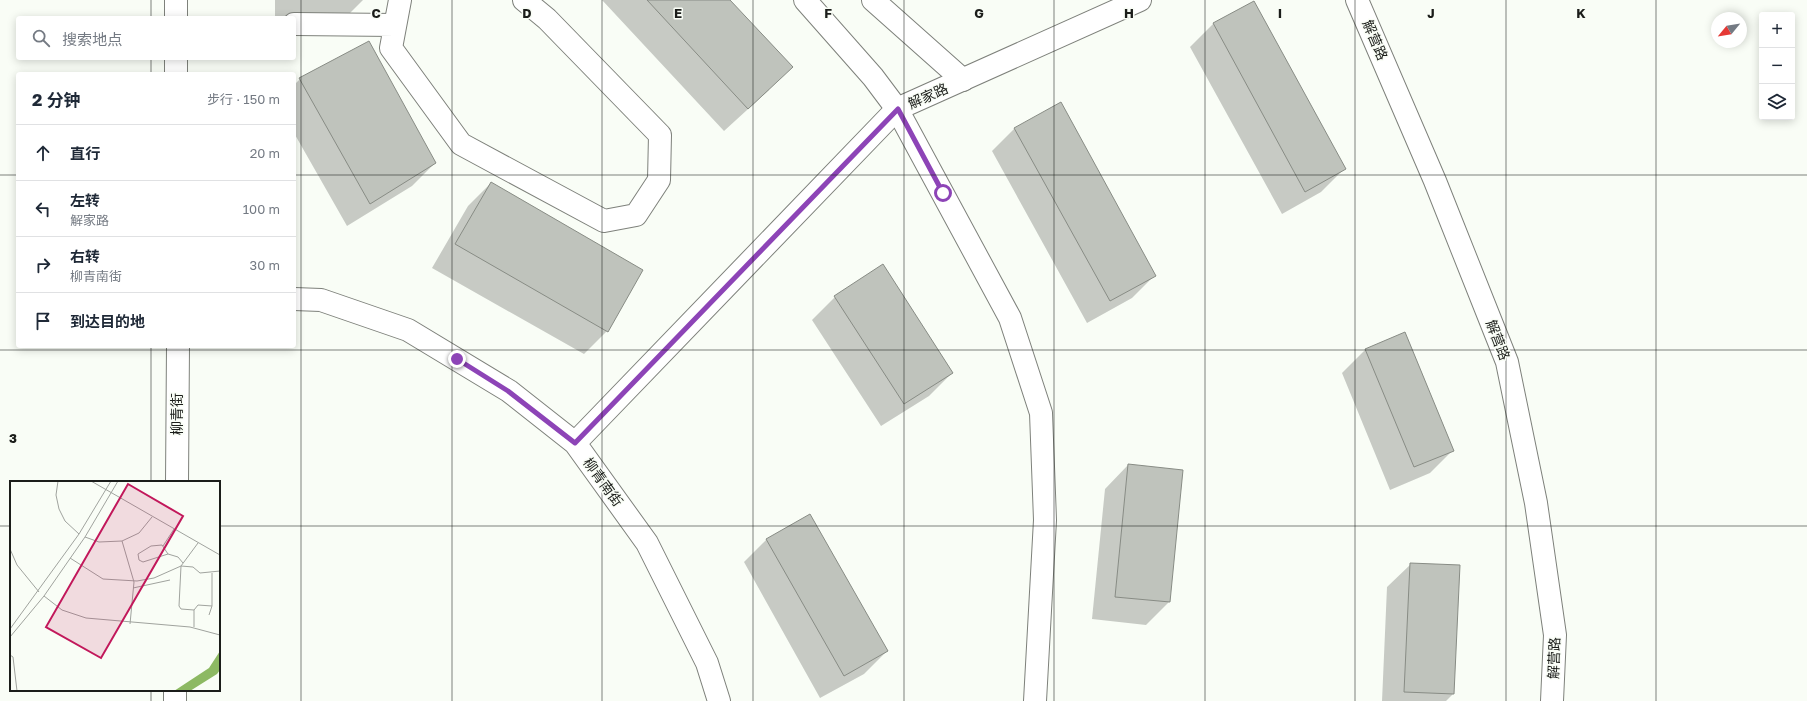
<!DOCTYPE html>
<html lang="zh">
<head>
<meta charset="utf-8">
<style>
  body { margin:0; font-family:"Golos Text","Noto Sans SC",sans-serif; background:#f6f6f7; color:#1f2937 }
  .controls { position:absolute; right:12px; top:12px; display:grid; overflow:hidden; border-radius:4px; box-shadow:0 2px 10px #0003 }
  .controls button { width:36px; height:36px; display:grid; place-items:center; padding:0; border:0; border-bottom:1px solid #e0e1e3; background:#fff; color:#1f2937; font:20px sans-serif }
  .compass { position:absolute; left:1711px; top:12px; width:36px; height:36px; border-radius:50%; background:#fff; box-shadow:0 2px 10px #0003; rotate:240deg }
  .stop { position:absolute; width:12px; height:12px; margin:-9px; border:3px solid #8d44b7; border-radius:50%; background:#fff }
  .stop.end { background:#8d44b7; border-color:#fff; box-shadow:0 1px 4px #0008 }
  .list { margin:0; padding:0; list-style:none }
  h2 { display:flex; justify-content:space-between; align-items:center; height:52px; margin:0; padding:0 16px; font-size:17px }
  h2 small { font-size:13px; font-weight:400; color:#747a83 }
  .list li { display:grid; grid-template-columns:26px 1fr auto; gap:12px; align-items:center; box-sizing:border-box; height:56px; padding:0 16px; border-top:1px solid #e0e1e3 }
  .list b { display:block; font-size:15px; white-space:nowrap }
  .list p { margin:0; font-size:13px; white-space:nowrap; color:#747a83 }
  .list em { font-size:13px; font-style:normal; color:#747a83 }
  .icon { flex:none; width:22px; height:22px; fill:none; stroke:currentColor; stroke-width:2; stroke-linecap:round; stroke-linejoin:round }
  .map { position:relative; flex:none; width:1807px; height:701px; overflow:hidden }
  .search { position:absolute; background:#fff; box-shadow:0 2px 10px #0003; left:16px; top:16px; width:280px; height:44px; display:flex; align-items:center; gap:10px; box-sizing:border-box; padding:0 14px; border-radius:4px; color:#747a83; font-size:15px }
  .panel { position:absolute; background:#fff; box-shadow:0 2px 10px #0003; left:16px; top:72px; width:280px; height:276px; border-radius:4px }
  .map>svg:first-child { display:block }
  .shadow { fill:#0003 }
  .building { fill:#bfc3bc; stroke:#888c85 }
  .lines { fill:none; stroke-linecap:round; stroke-linejoin:round }
  .street-casing { stroke:#7e817b; stroke-width:24 }
  .secondary-casing { stroke:#7e817b; stroke-width:24 }
  .street { stroke:#fff; stroke-width:22 }
  .secondary { stroke:#fff; stroke-width:22 }
  .route { stroke:#8d44b7; stroke-width:5 }
  .grid { fill:none; stroke:#1b1d1a; stroke-width:1; stroke-opacity:0.55 }
  .labels { text-anchor:middle; stroke-width:3; stroke-linejoin:round; paint-order:stroke }
  .street-label { font-size:14px; fill:#1b1d1a; stroke:#f9fdf6 }
  .inset-road { fill:none; stroke:#a0a39e; stroke-width:1 }
  .view { fill:#c2185b; fill-opacity:0.15; stroke:#c2185b; stroke-width:2 }
  .inset-edge { fill:none; stroke:#1b1d1a; stroke-width:2 }
  .grid-label { font-size:13px; text-anchor:middle; font-weight:bold; fill:#1b1d1a; stroke:#f9fdf6; stroke-width:3; stroke-linejoin:round; paint-order:stroke }
</style>
</head>
<body>
<div class="map">
<svg width="1807" height="701" viewBox="0 0 1807 701">
  <rect width="100%" height="100%" fill="#f9fdf6"/>
  <!-- shadow -->
  <path class="shadow" d="M275,0H363L344,19L275,18Z
    M602,0H729L769,90L724,131Z
    M1253,2L1344,169L1321,192L1282,214L1190,47L1213,24Z
    M300,79L435,163L412,186L347,226L294,133V85Z
    M1015,128L1155,275L1132,298L1087,323L992,151Z
    M491,183L607,331L584,354L432,268L468,206Z
    M835,297L952,373L929,396L881,426L812,320Z
    M1405,333L1453,450L1430,473L1390,490L1342,373L1365,350Z
    M1128,465L1169,602L1146,625L1092,619L1105,489Z
    M767,539L887,651L864,674L820,698L744,562Z
    M1411,564L1453,694L1446,701H1382L1387,587Z"/>
  <!-- building -->
  <path class="building" d="M647,0H730L793,67L748,109Z
    M1254,1L1346,169L1305,192L1213,23Z
    M369,41L436,163L370,204L299,78Z
    M1061,102L1156,276L1110,301L1014,128Z
    M491,182L643,270L608,332L455,244Z
    M883,264L953,373L904,404L834,296Z
    M1405,332L1454,451L1414,467L1365,349Z
    M1128,464L1183,470L1170,602L1115,597Z
    M810,514L888,651L844,676L766,539Z
    M1410,563L1460,565L1454,694L1404,692Z"/>
  <g class="lines">
    <defs>
      <path id="street" d="M400,0L391,48L461,144L604,221L636,215L659,180L660,135L547,19L524,0
        M805,0L873,77L897,109L1010,318L1041,413L1045,520L1035,701
        M873,0L963,80
        M294,24L395,25"/>
      <path id="secondary" d="M176,0V18
        M1357,0L1435,181L1507,362L1536,503L1555,635L1552,701
        M176,58V74
        M294,299L321,300L408,330L509,391L575,443L647,543L707,663L719,701
        M575,443L897,109L1140,0
        M177,482L178,346
        M175,701V690"/>
    </defs>
    <!-- street casing -->
    <use href="#street" class="street-casing"/>
    <!-- secondary casing -->
    <use href="#secondary" class="secondary-casing"/>
    <!-- street -->
    <use href="#street" class="street"/>
    <!-- secondary -->
    <use href="#secondary" class="secondary"/>
  </g>
  <g class="lines">
    <!-- route -->
    <path class="route" d="M457,359L508,391L575,443L898,109L943,193"/>
  </g>
  <!-- grid -->
  <path class="grid" d="M151,0V18M301,0V701M452,0V701M602,0V701M753,0V701M904,0V701M1054,0V701M1205,0V701M1355,0V701M1506,0V701M1656,0V701M151,58V74M0,175H18M294,175H1807M151,346V482M0,350H1807M0,526H11M219,526H1807M151,690V701"/>
  <g class="labels">
    <!-- street labels -->
    <g class="street-label">
      <text transform="translate(1375 40) rotate(67)" y="5">解营路</text>
      <text transform="translate(928 96) rotate(-24)" y="5">解家路</text>
      <text transform="translate(1498 340) rotate(69)" y="5">解营路</text>
      <text transform="translate(177 414) rotate(-90)" y="5">柳青街</text>
      <text transform="translate(603 482) rotate(54)" y="5">柳青南街</text>
      <text transform="translate(1554 658) rotate(-88)" y="5">解营路</text>
    </g>
  </g>
  <!-- overview -->
  <g transform="translate(10 481)">
    <rect width="210" height="210" fill="#f9fdf6"/>
    <path d="M210,170V189L207,193L180,210H164L199,187Z" fill="#8db963"/>
    <path class="inset-road" d="M48,0L46,14L49,28L55,40L69,53M81,0L210,74M75,56L89,61L112,60L129,52L142,36M112,60L124,101L120,143M152,64L158,73L133,81L129,79L128,73L141,65ZM153,65L164,48M0,68L7,84L29,111M158,73L168,76L173,82M60,77L93,98L127,100L144,97L171,85L188,62M123,107L160,99M34,115L52,129L76,137L180,146L210,154M202,125L188,124L184,129L171,128L169,125L171,85L183,86L190,92L210,90M199,134L202,125V92M184,146V129M0,148L69,53L101,0M0,156L34,115L75,56L108,0M0,174L3,176L7,210"/>
    <path class="view" d="M118,3L173,35L91,177L36,146Z"/>
    <rect width="210" height="210" class="inset-edge"/>
  </g>
  <g class="grid-label">
    <text x="376" y="18">C</text>
    <text x="527" y="18">D</text>
    <text x="678" y="18">E</text>
    <text x="828" y="18">F</text>
    <text x="979" y="18">G</text>
    <text x="1129" y="18">H</text>
    <text x="1280" y="18">I</text>
    <text x="1431" y="18">J</text>
    <text x="1581" y="18">K</text>
    <text x="13" y="443">3</text>
  </g>
</svg>
<div class="controls">
<button>+</button>
<button>−</button>
<button><svg class="icon" aria-label="layers" viewBox="0 0 24 24"><path d="M12 4l9 5-9 5-9-5zM3 14l9 5 9-5"/></svg></button>
</div>
<svg class="compass" viewBox="-18 -18 36 36"><path d="M0-13l5 13h-10z" fill="#e53935"/><path d="M0 13l5-13h-10z" fill="#747a83"/></svg>
<div class="stop" style="left:943px;top:193px"></div>
<div class="stop end" style="left:457px;top:359px"></div>
<div class="search"><svg class="icon" aria-label="search" viewBox="0 0 24 24"><circle cx="10" cy="10" r="6"/><path d="M15 15l6 6"/></svg>搜索地点</div>
<section class="panel">
<h2>2 分钟<small>步行 · 150 m</small></h2>
<ul class="list">
<li><svg class="icon" aria-label="ahead" viewBox="0 0 24 24"><path d="M12 20V5M6 11l6-6 6 6"/></svg><div><b>直行</b></div><em>20 m</em></li>
<li><svg class="icon" aria-label="left" viewBox="0 0 24 24"><path d="M17 20v-9H6M10 6l-5 5 5 5"/></svg><div><b>左转</b><p>解家路</p></div><em>100 m</em></li>
<li><svg class="icon" aria-label="right" viewBox="0 0 24 24"><path d="M7 20v-9h11M14 6l5 5-5 5"/></svg><div><b>右转</b><p>柳青南街</p></div><em>30 m</em></li>
<li><svg class="icon" aria-label="arrive" viewBox="0 0 24 24"><path d="M6 21V4h12l-3 4 3 4H6"/></svg><div><b>到达目的地</b></div></li>
</ul>
</section>
</div>
</body>
</html>
